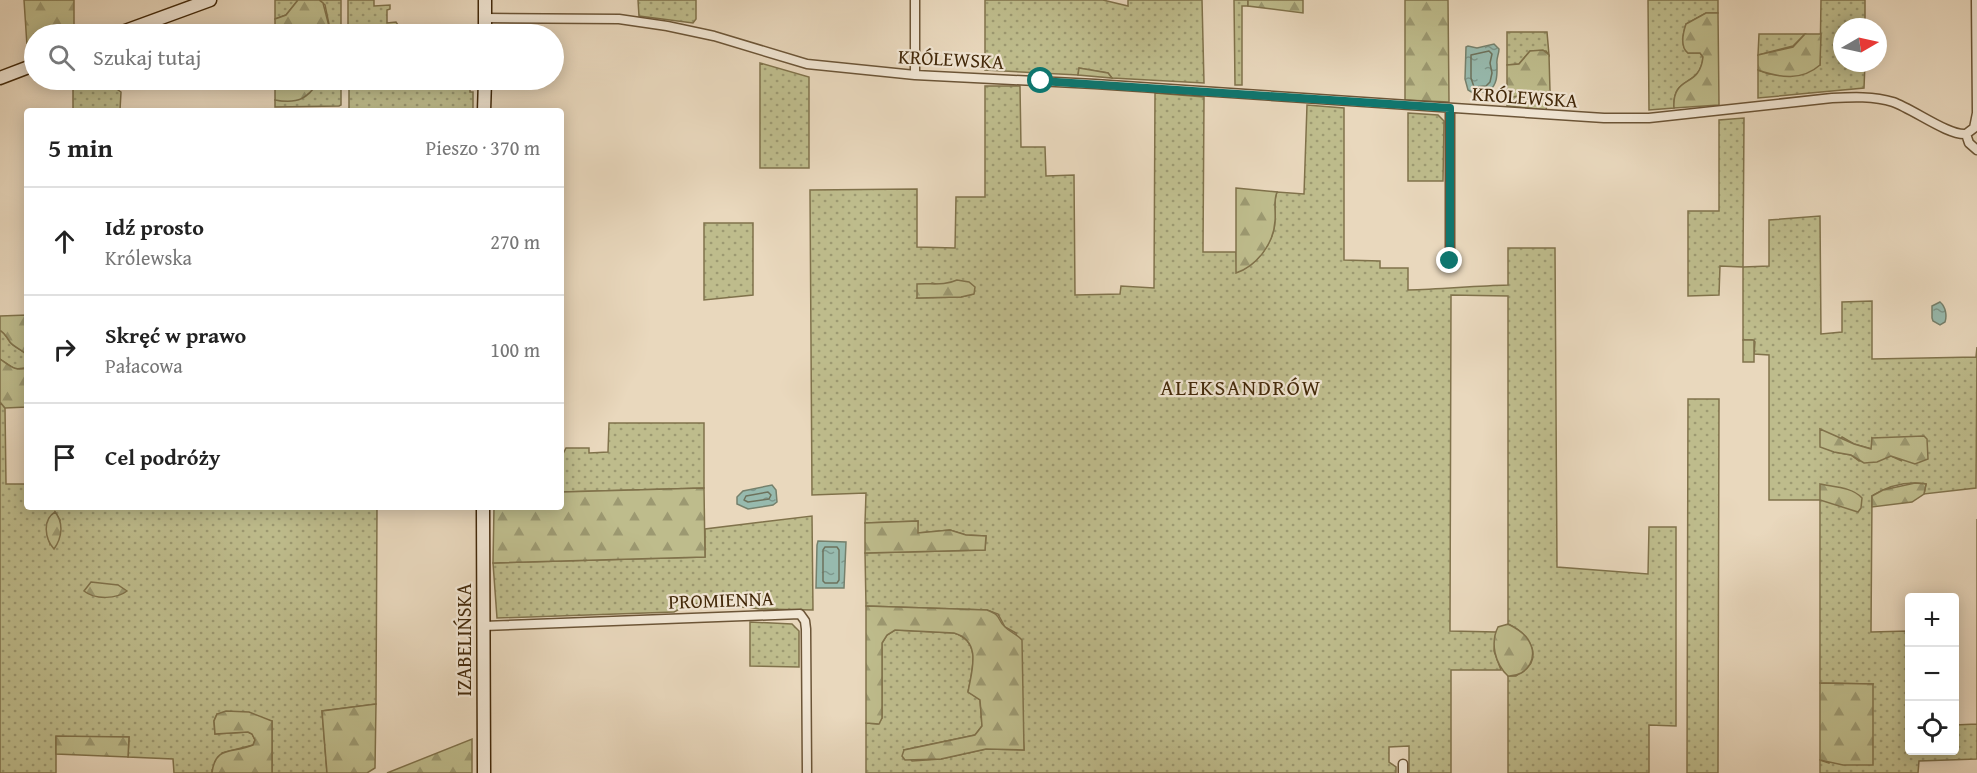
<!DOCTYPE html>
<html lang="pl">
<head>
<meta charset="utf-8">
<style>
  body { margin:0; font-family:"Gentium Book Plus",serif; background:#f6f6f6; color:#222 }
  .controls { position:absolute; right:18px; bottom:18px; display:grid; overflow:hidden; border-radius:6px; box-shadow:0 3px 15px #0003 }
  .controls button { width:54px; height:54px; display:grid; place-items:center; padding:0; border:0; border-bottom:2px solid #e0e0e0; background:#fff; color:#222; font:30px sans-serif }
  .compass { position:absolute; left:1833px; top:18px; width:54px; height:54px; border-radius:50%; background:#fff; box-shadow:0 3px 15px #0003; rotate:81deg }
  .stop { position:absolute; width:18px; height:18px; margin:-14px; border:4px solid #0f766e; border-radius:50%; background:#fff }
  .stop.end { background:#0f766e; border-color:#fff; box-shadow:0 2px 6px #0008 }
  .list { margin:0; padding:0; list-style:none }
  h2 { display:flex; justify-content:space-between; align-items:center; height:78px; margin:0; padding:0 24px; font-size:26px }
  h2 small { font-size:20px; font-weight:400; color:#767676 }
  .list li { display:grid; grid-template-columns:39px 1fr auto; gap:18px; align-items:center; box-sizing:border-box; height:108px; padding:0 24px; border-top:2px solid #e0e0e0 }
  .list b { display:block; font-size:22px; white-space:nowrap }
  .list p { margin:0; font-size:20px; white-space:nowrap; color:#767676 }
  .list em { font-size:20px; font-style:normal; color:#767676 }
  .icon { flex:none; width:33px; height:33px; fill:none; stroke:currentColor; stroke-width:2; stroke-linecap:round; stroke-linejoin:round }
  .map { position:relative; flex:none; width:1977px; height:773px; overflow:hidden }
  .search { position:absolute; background:#fff; box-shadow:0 3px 15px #0003; left:24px; top:24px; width:540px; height:66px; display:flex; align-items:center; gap:15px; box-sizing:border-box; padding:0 21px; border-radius:33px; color:#767676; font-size:22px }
  .panel { position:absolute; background:#fff; box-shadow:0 3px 15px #0003; left:24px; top:108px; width:540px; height:402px; border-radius:6px }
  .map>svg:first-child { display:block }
  .grass { fill:url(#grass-dots); stroke:#80724b; stroke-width:1.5; fill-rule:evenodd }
  .forest { fill:url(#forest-firs); stroke:#80724b; stroke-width:1.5 }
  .water { fill:url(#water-ripples); stroke:#75806c; stroke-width:1.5 }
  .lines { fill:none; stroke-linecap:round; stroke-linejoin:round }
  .shore { stroke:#6d725c; stroke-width:1.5 }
  .street-casing { stroke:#6c5537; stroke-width:11 }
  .secondary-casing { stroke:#43290a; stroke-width:15 }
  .street { stroke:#f1e6d4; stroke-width:8 }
  .secondary { stroke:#f1e6d4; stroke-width:12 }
  .route { stroke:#0f766e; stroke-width:8 }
  .labels { text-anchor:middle; stroke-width:4.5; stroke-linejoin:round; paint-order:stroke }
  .street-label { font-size:20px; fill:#43290a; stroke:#f1e6d4 }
  .quarter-label { font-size:22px; letter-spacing:1.5px; fill:#43290a; stroke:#f1e6d4 }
</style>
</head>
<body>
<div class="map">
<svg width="1977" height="773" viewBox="0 0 1977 773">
  <defs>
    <pattern id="grass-dots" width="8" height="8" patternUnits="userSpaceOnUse" patternTransform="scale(1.5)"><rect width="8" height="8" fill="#bebc8c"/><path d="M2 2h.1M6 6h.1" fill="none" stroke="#9c9971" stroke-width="1.8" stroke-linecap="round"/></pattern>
    <pattern id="forest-firs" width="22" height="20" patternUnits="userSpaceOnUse" patternTransform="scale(1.5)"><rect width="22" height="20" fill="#bebc8c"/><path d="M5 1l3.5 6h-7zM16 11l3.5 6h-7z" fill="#9c9971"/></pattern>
    <pattern id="water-ripples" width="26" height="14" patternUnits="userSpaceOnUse" patternTransform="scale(1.5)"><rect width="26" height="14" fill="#97baae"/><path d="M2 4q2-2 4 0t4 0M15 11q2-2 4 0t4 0" fill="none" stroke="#7d978c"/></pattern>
  </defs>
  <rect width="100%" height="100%" fill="#e9d8bd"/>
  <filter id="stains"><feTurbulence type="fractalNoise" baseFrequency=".00333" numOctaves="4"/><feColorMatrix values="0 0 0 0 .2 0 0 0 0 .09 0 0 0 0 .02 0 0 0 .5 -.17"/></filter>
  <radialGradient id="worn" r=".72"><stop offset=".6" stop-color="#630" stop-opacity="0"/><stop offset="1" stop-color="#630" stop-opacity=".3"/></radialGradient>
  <!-- grass -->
  <path class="grass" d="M275,0H298L286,15L275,19Z
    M319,0H341V34H331L325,5Z
    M348,0H374V6L390,5V9L387,10V23L396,22L400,28V34H348Z
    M638,0H696V19L693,23L639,16Z
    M985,0H1103L1128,6V0H1202L1204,83L1112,78L1108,73L1079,68L1078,75L985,70Z
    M1234,0H1248V6H1242V85H1235Z
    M1648,0H1718V13H1706L1686,24C1683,33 1680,46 1688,53H1700L1703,57C1700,89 1672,74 1674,108L1649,110Z
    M1821,0H1865V27H1842V63H1865L1864,88L1758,98V70L1769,74L1820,65Z
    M1507,32H1547L1549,55L1546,51H1530L1519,64L1507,65Z
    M1759,34H1805L1793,46L1758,55Z
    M760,63L809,77V168H760Z
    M73,80H114V87L121,92L120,110L73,111Z
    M320,80H341V105L339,106L275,107V100C294,103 309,95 320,80Z
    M349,80H470V92H473V111H349Z
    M985,86H1020L1021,147H1045L1046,176L1074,175L1075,295L1120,294L1121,286L1154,288L1155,93L1204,97L1203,252H1236L1237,272C1257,265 1274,243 1275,220C1276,210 1273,202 1277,192L1304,194L1307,105L1344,108V260L1380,261V268H1408V290C1442,289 1474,286 1508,285V248H1555L1557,567L1648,574L1649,527H1676V726L1649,725V773H1508V676H1516C1521,672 1528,668 1531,663C1539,646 1521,630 1508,624V296L1451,295L1450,631L1496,632L1494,651L1501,670H1451V773H1409V746L1389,747V762L1396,767V773H866V723L878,724L882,718V643L887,635L895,630L954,633C982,641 972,670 968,692L980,700L982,726L975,735L904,750L912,761L941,759L986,749L1024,750L1016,633L1005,627L998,614L987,610L866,606L865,553L985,550L986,536L966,535L950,530L917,533L918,521L865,523L866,493L812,495L810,190L917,189V247L955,248L956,197H985ZM932,283L974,294L961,297L917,298Z
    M1550,91L1546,110L1507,106V98L1529,94L1539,95Z
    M1408,113L1438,115L1444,121L1443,181H1408Z
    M1744,118L1743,267L1769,266V220L1820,216L1821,334L1842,332V302L1872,301V359L1976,357L1977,347L1976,488L1924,494L1926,484C1907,481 1888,486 1872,496L1871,632L1909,631L1910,750H1954L1955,725L1977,724V519V759L1919,761L1918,773H1820V760L1829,763L1873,684L1820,683V500H1769V355L1754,354L1755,342L1752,340H1743V267L1720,266L1719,295L1688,296V211H1719V120ZM1842,437L1854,444L1872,449V438L1902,461L1891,456L1859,461L1851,455L1834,452Z
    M704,223H753V295L704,300Z
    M0,330C6,334 6,337 10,342C14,347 22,350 27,355L26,368L15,369L0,359Z
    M1688,399H1719L1718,773H1687Z
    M0,402L5,408L6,484H27V507H377L376,704L322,711L327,773H272V721L217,714L214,721L215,734L248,732L252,734L255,740L253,745L222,753L212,770V773H174L173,759L128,757L129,737H56V773H0ZM55,512L60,520L50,544L47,534Z
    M609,423H704V488L561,492V458L566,448H589V453L608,452Z
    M812,516L813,610L759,609L748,607L722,608L707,602L687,605L674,612L497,618L493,563L705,557V529Z
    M750,622L792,624L799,631V667L750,666Z"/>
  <!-- forest -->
  <path class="forest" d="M24,0H74V34H34V58L28,61Z
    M298,0H319L323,3L331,34H275V19L286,15Z
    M1248,0H1303V13L1248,6Z
    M1405,0H1448L1449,102L1405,100Z
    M1706,13H1718L1719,105L1674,108C1672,74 1700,89 1703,57L1700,53H1688C1680,47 1683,33 1686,24Z
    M1805,34H1821L1820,65C1802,81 1780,78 1758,70V55L1793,47Z
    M1543,50L1549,55L1550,91L1539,95L1529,94L1507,98V65L1519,64L1530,51Z
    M1079,68L1108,73L1112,78L1078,75Z
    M275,80H320C307,99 299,104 275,100Z
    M1236,188L1277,192C1273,202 1276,210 1275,221C1274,243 1257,266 1236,273Z
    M957,280L969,282L975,287L974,294L961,297L917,298V284C932,283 944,286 957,280Z
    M27,315V355C22,350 14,347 10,342C6,337 6,334 0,330V316Z
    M1743,340H1754V362H1743Z
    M0,359C9,365 17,373 27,367V407L5,408L0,402Z
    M1820,429L1854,444L1871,449L1872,438L1924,436L1927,439L1928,459L1915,464L1891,456L1877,462L1864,463L1851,455L1834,452L1820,447Z
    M1915,483L1926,484L1924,494L1912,502L1872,507V496L1883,490Z
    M1820,484C1834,487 1852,487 1862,498L1861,508L1858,512L1820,500Z
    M704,488L705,557L493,563L494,507H561V492Z
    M55,512C64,523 62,538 54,549C45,539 42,520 55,512Z
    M918,521V533L950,530L966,535L986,536L985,550L865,553V523Z
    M91,582L118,585L127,591C117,599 95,600 84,591Z
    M866,606L987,610C1003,616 996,619 1005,627C1010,632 1017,634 1022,640L1024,750L986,749L941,759L905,760L902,756L904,750L975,735L982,726L980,700L968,692C972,670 982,641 954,633L895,630L887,635L882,643V718L879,724L866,723Z
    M1508,624C1514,627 1523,632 1527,638C1540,656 1528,677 1508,676C1495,664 1490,643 1498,627Z
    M1820,683L1873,684V765H1843L1820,760Z
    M376,704L375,768L367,773H327L322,711Z
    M226,711L249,712L272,721V773H212C215,745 233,754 253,745L255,740L252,734L248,732L215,734L214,721L217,714Z
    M56,736L129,737L128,757L56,754Z
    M472,739V773H387Z"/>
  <!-- water -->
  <path class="water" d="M1494,44L1499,49C1499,54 1496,59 1497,64C1497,74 1498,84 1489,91L1473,93L1468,90L1465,79L1466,47L1468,46L1477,48Z
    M1940,302C1946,307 1947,316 1945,322L1940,325L1933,321L1932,318V306Z
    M772,485L776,490L777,502L773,505L748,509L737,504V497L743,491Z
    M818,541L846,542L844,588H816L817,545Z"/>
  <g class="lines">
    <!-- shore -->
    <path class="shore" d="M1489,51L1492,54L1490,63L1492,73L1490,82L1486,86L1474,87L1471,78V55Z
      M768,492L771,495L769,499L748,502L744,500L746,496Z
      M825,547H837L839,550V580L837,583H825L823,581V550Z"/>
    <defs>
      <path id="street" d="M915,0V75
        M485,18L619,19L667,26L714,36L807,64L915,75L1095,84L1604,118H1649L1832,98C1852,97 1874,96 1893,102C1913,109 1949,136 1966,134
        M1966,134L1974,128L1977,113L1976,0
        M1966,134L1969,143L1977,150
        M1450,261V108
        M484,626L800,614L805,621L806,629L807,773
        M1403,764V773"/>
      <path id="secondary" d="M117,34L210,0
        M485,34V0
        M0,78L34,65
        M484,111L485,80
        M483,507L484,773"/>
    </defs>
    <!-- street casing -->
    <use href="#street" class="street-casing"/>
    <!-- secondary casing -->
    <use href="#secondary" class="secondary-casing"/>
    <!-- street -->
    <use href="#street" class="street"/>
    <!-- secondary -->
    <use href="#secondary" class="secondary"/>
  </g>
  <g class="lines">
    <!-- route -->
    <path class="route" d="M1041,81L1450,108V261"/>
  </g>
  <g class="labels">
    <!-- street labels -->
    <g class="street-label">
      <text transform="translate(951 59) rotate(3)" y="7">KRÓLEWSKA</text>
      <text transform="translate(1525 97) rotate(4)" y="7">KRÓLEWSKA</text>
      <text transform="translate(721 600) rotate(-2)" y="7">PROMIENNA</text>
      <text transform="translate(464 640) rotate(-90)" y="7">IZABELIŃSKA</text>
    </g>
    <!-- quarter labels -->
    <g class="quarter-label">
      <text x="1241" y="395">ALEKSANDRÓW</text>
    </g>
  </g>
  <rect width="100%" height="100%" filter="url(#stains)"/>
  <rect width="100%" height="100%" fill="url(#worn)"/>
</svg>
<div class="controls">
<button>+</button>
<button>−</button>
<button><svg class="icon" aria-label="locate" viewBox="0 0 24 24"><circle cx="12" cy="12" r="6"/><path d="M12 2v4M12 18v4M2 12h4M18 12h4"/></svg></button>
</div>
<svg class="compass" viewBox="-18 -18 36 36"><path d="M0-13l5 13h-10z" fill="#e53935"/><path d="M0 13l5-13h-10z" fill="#767676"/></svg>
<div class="stop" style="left:1041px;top:81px"></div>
<div class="stop end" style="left:1450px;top:261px"></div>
<div class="search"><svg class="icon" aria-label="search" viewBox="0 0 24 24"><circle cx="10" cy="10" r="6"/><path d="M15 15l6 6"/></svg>Szukaj tutaj</div>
<section class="panel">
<h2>5 min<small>Pieszo · 370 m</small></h2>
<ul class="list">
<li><svg class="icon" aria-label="ahead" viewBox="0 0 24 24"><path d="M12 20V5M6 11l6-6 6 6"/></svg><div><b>Idź prosto</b><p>Królewska</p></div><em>270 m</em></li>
<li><svg class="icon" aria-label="right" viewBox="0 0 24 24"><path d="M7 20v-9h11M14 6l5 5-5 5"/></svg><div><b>Skręć w prawo</b><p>Pałacowa</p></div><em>100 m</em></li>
<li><svg class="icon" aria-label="arrive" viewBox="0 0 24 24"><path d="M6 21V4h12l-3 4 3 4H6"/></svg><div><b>Cel podróży</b></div></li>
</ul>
</section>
</div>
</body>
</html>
